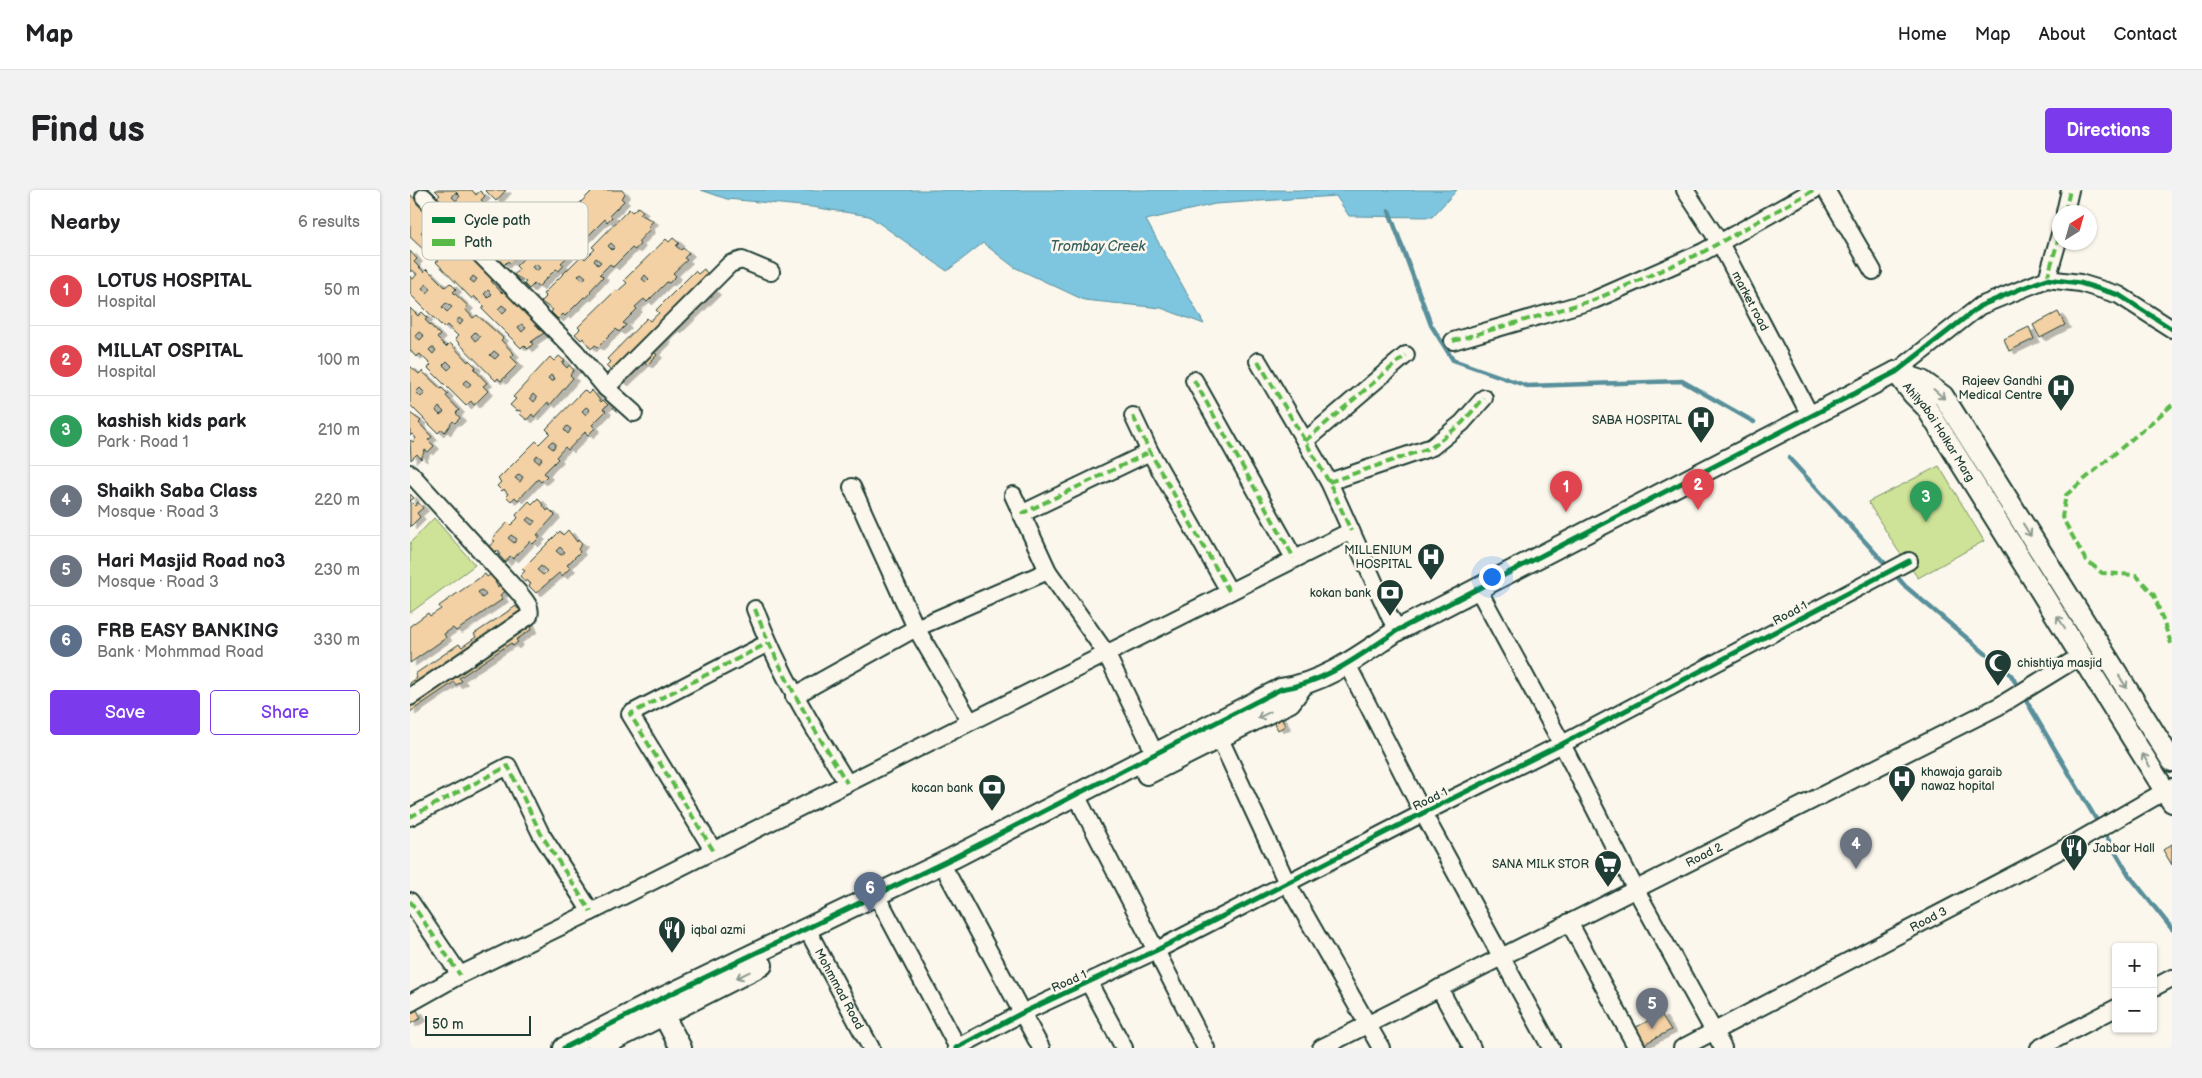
<!DOCTYPE html>
<html lang="en">
<head>
<meta charset="utf-8">
<style>
  body { margin:0; font-family:"Balsamiq Sans",sans-serif; background:#f2f2f2; color:#202124 }
  .controls { position:absolute; right:15px; bottom:15px; display:grid; overflow:hidden; border-radius:5px; box-shadow:0 1px 4px #0004 }
  .controls button { width:45px; height:45px; display:grid; place-items:center; padding:0; border:0; border-bottom:1px solid #e0e0e0; background:#fff; color:#202124; font:25px sans-serif }
  .compass { position:absolute; left:1642px; top:15px; width:45px; height:45px; border-radius:50%; background:#fff; box-shadow:0 1px 4px #0004; rotate:37deg }
  .scale { position:absolute; left:15px; bottom:12px; width:106px; box-sizing:border-box; padding-left:5px; border:2px solid #1f3d34; border-top:0; font-size:14px; line-height:18px; white-space:nowrap; color:#1f3d34; -webkit-text-stroke:4px #fbf7ec; paint-order:stroke }
  .you { position:absolute; left:1081px; top:386px; width:18px; height:18px; margin:-12px; border:4px solid #fff; border-radius:50%; background:#1a73e8; box-shadow:0 0 0 8px #1a73e833 }
  .badge { display:grid; place-items:center; width:32px; height:32px; border-radius:50%; background:#7c3aed; color:#fff; font-size:16px; font-weight:700 }
  .pin { position:absolute; translate:-50% -41px; filter:drop-shadow(0 1px 2px #0008) }
  .pin::after { content:''; position:absolute; top:26px; width:18px; height:15px; background:inherit; clip-path:polygon(0 0,100% 0,50% 100%) }
  .list { margin:0; padding:0; list-style:none }
  h2 { display:flex; justify-content:space-between; align-items:center; height:65px; margin:0; padding:0 20px; font-size:21px }
  h2 small { font-size:16px; font-weight:400; color:#757577 }
  .list li { display:grid; grid-template-columns:32px 1fr auto; gap:15px; align-items:center; box-sizing:border-box; height:70px; padding:0 20px; border-top:1px solid #e0e0e0 }
  .list b { display:block; font-size:19px; white-space:nowrap }
  .list p { margin:0; font-size:16px; white-space:nowrap; color:#757577 }
  .list em { font-size:16px; font-style:normal; color:#757577 }
  .actions { display:flex; gap:10px; padding:15px 20px }
  .actions a { flex:1; padding:11px 0; border:1px solid #7c3aed; border-radius:5px; text-align:center; font-size:18px; color:#7c3aed }
  .actions .main { background:#7c3aed; color:#fff }
  .map { position:relative; flex:none; width:1762px; height:858px; overflow:hidden; border-radius:5px }
  header { display:flex; align-items:center; gap:30px; box-sizing:border-box; height:70px; padding:0 25px; background:#fff; border-bottom:1px solid #e0e0e0 }
  header strong { font-size:24px }
  nav { display:flex; gap:28px; margin-inline-start:auto; font-size:18px }
  .intro { display:flex; align-items:center; justify-content:space-between; box-sizing:border-box; height:120px; padding:0 30px }
  h1 { margin:0; font-size:35px }
  .button { padding:12px 22px; border-radius:5px; background:#7c3aed; color:#fff; font-size:18px; font-weight:700 }
  main { display:flex; gap:30px; padding:0 30px }
  aside { flex:1; background:#fff; border-radius:5px; box-shadow:0 1px 4px #0004 }
  .map>svg:first-child { display:block }
  .green { fill:#cfe398; stroke:#779066 }
  .water { fill:#7ec5df; stroke:#588f9b }
  .lines { fill:none; stroke-linecap:round; stroke-linejoin:round }
  .stream { stroke:#588f9b; stroke-width:4.5 }
  .building { fill:#f3d1a4; stroke:#1f3d34; fill-rule:evenodd; filter:url(#shadow) }
  .minor-casing { stroke:#1f3d34; stroke-width:20 }
  .tertiary-casing { stroke:#1f3d34; stroke-width:24 }
  .minor { stroke:#fbf7ec; stroke-width:16 }
  .tertiary { stroke:#fbf7ec; stroke-width:20 }
  .quiet { stroke:#58b947; stroke-width:4; stroke-dasharray:8 4; stroke-linecap:butt }
  .cycleway-casing { stroke:#fbf7ec; stroke-width:8 }
  .cycleway { stroke:#00873e; stroke-width:5 }
  .oneway { stroke:#8d9a90 }
  .labels { text-anchor:middle; stroke-width:5; stroke-linejoin:round; paint-order:stroke }
  .street-label { font-size:12px; fill:#1f3d34; stroke:#fbf7ec }
  .poi-label { font-size:12px; fill:#1f3d34; stroke:#fbf7ec; text-anchor:end }
  .water-label { font-size:14px; font-style:italic; fill:#375f5f; stroke:#fbf7ec }
  .key { fill:#fbf7ec; stroke:#b9bfb5; stroke-width:1 }
  .key-label { font-size:14px; fill:#1f3d34 }
</style>
</head>
<body>
<header>
<strong>Map</strong>
<nav><a>Home</a><a>Map</a><a>About</a><a>Contact</a></nav>
</header>
<div class="intro"><h1>Find us</h1><a class="button">Directions</a></div>
<main>
<aside>
<h2>Nearby<small>6 results</small></h2>
<ul class="list">
<li><span class="badge" style="background:#e0444e">1</span><div><b>LOTUS HOSPITAL</b><p>Hospital</p></div><em>50 m</em></li>
<li><span class="badge" style="background:#e0444e">2</span><div><b>MILLAT OSPITAL</b><p>Hospital</p></div><em>100 m</em></li>
<li><span class="badge" style="background:#2e9e5b">3</span><div><b>kashish kids park</b><p>Park · Road 1</p></div><em>210 m</em></li>
<li><span class="badge" style="background:#6b7280">4</span><div><b>Shaikh Saba Class</b><p>Mosque · Road 3</p></div><em>220 m</em></li>
<li><span class="badge" style="background:#6b7280">5</span><div><b>Hari Masjid Road no3</b><p>Mosque · Road 3</p></div><em>230 m</em></li>
<li><span class="badge" style="background:#5c6f8a">6</span><div><b>FRB EASY BANKING</b><p>Bank · Mohmmad Road</p></div><em>330 m</em></li>
</ul>
<div class="actions"><a class="main">Save</a><a>Share</a></div>
</aside>
<div class="map">
<svg width="1762" height="858" viewBox="0 0 1762 858">
  <defs>
    <filter id="shadow"><feDropShadow dx="5.5" dy="3" stdDeviation="0" flood-color="#0004"/></filter>
  </defs>
  <rect width="100%" height="100%" fill="#fbf7ec"/>
  <filter id="ink" filterUnits="userSpaceOnUse"><feTurbulence type="fractalNoise" baseFrequency=".02" numOctaves="2"/><feDisplacementMap in="SourceGraphic" scale="10" xChannelSelector="R" yChannelSelector="G"/><feConvolveMatrix kernelMatrix="1 2 1 2 8 2 1 2 1" color-interpolation-filters="sRGB"/></filter>
  <g filter="url(#ink)">
    <!-- green -->
    <path class="green" d="M1529,276L1574,351L1508,388L1487,359L1458,312Z
      M24,328L65,375L0,423V353Z"/>
    <!-- water -->
    <path class="water" d="M291,0H1047L1022,27L939,26L926,6L805,14L736,30L794,134L751,118L674,110L604,77L573,53L537,81L459,26L402,17L317,9Z"/>
    <g class="lines">
      <!-- stream -->
      <path class="stream" d="M979,21L1021,135L1043,170L1117,196L1272,191L1344,232
        M1379,268L1479,378
        M1484,383L1495,396L1601,485L1719,685L1762,739"/>
    </g>
    <!-- building -->
    <path class="building" d="M25,0H62L66,5L70,1L75,6L71,10L85,24L82,27L87,32L82,38L79,35L75,39L77,42L72,47L67,41L64,44L27,7L30,5ZM46,2L50,6L46,11L42,7ZM65,21L69,25L65,29L61,25Z
      M75,0H96L86,11Z
      M183,0H212L215,4L211,8L214,11L200,25L202,27L197,32L195,29L175,49L171,46L162,55L165,59L151,73L154,75L149,81L146,79L128,97L124,94L119,99L114,94L116,92L104,85L109,79L106,76L143,39L146,42L156,32L154,29ZM173,25L177,30L174,33L170,29ZM158,40L163,44L159,48L155,43ZM126,74L130,78L126,81L122,77Z
      M0,4L16,21L24,22L21,26L36,41L32,45L42,55L46,51L84,88L81,91L92,103L95,99L132,136L129,139L134,143L121,152L123,154L118,159L114,155L111,158L72,119L75,117L64,106L62,109L26,72L29,70L18,58L15,61L0,47ZM15,38L19,42L15,47L11,42ZM29,53L34,57L30,60L26,57ZM63,86L67,89L64,93L60,90ZM78,100L82,104L78,108L74,104ZM92,115L97,119L93,123L88,119ZM112,134L116,138L112,142L108,137Z
      M126,12L133,22L135,20L140,25L135,30L139,34L126,46L128,48L122,54L120,52L100,73L98,71L94,75L87,68L88,67L77,59L82,54L79,51L118,13L121,17ZM118,29L122,33L118,37L114,33ZM99,47L104,51L101,54L96,51Z
      M228,17L233,21L230,24L243,31L238,37L240,39L228,52L230,54L225,60L222,58L203,77L200,74L190,84L193,87L180,101L181,103L176,108L174,107L155,126L153,124L148,129L141,122L143,120L131,112L136,107L133,104L172,65L175,69L185,59L182,57L219,19L222,22ZM201,53L205,57L202,60L198,56ZM186,68L191,72L188,75L184,71ZM171,83L176,87L173,90L168,86Z
      M263,48L269,53L266,56L271,60L273,58L279,63L274,68L277,70L263,83L266,86L259,93L257,92L237,112L234,109L225,117L227,119L213,133L216,135L209,142L206,139L188,157L185,155L181,159L173,148L171,150L165,144L170,139L168,137L206,100L208,101L217,93L214,90L256,49L259,52ZM235,85L239,89L236,92L232,89Z
      M0,61L7,69L4,72L14,82L17,79L35,97L40,93L46,99L43,102L58,116L55,119L63,128L67,125L93,148L91,150L104,164L101,167L108,174L91,191L88,188L86,191L45,149L48,146L37,135L34,138L0,104V86L3,89L7,84L2,80L0,82ZM17,94L21,99L17,103L12,98ZM36,113L42,117L37,122L32,117ZM49,128L53,131L50,135L46,132ZM65,142L70,147L65,151L61,146ZM84,161L89,165L85,169L80,165Z
      M294,79L301,89L302,99L305,102L266,140L264,138L254,148L256,150L244,162L247,165L237,175L234,173L213,193L196,176L200,172L197,169L237,128L240,131L249,123L246,120L285,81L288,84Z
      M0,118L8,126L12,122L18,128L15,130L30,145L27,148L36,157L40,153L58,172L59,170L66,177L64,179L77,193L73,196L78,201L64,215L61,211L56,216L18,178L21,175L10,164L6,167L0,160ZM9,142L14,146L10,150L5,146ZM22,157L26,160L23,164L19,160ZM37,171L42,176L38,180L33,175ZM56,190L61,194L57,198L53,193Z
      M1648,122L1655,135L1630,148L1623,135Z
      M1619,137L1624,149L1599,161L1594,149Z
      M149,166L155,171L152,173L157,178L159,175L164,180L160,185L163,188L140,215L138,212L124,227L122,224L117,230L110,224L112,222L109,220L107,221L100,215L106,209L103,207L140,167L144,171ZM141,185L145,189L142,192L138,188ZM123,204L127,208L124,212L120,208Z
      M0,176L9,184L12,181L31,199L32,198L38,204L36,206L49,220L46,223L50,228L45,233L43,231L35,242L32,239L28,243L0,215ZM10,198L15,203L11,207L6,202ZM29,217L34,222L30,225L26,221Z
      M174,200L178,204L182,200L191,212L193,210L198,215L193,219L196,221L182,235L185,238L178,245L175,242L158,260L155,257L146,267L148,269L134,283L137,286L131,292L128,289L108,310L105,307L101,311L96,306L98,304L94,299L92,301L87,296L91,292L88,289L126,251L129,254L140,243L136,239ZM176,217L180,220L176,225L172,221ZM157,236L161,239L158,244L154,240ZM142,251L146,254L143,259L138,255ZM127,265L132,269L129,273L124,269ZM109,284L113,287L110,292L105,288Z
      M0,223L11,231L9,233L22,247L18,250L24,256L18,262L15,260L11,269L7,264L1,270L0,250L3,252L6,248L2,244L0,246Z
      M0,304L4,308L0,311L5,316L8,312L13,318L7,323L10,327L0,337Z
      M128,308L137,321L139,319L145,325L127,345L130,347L123,354L120,351L103,369L100,366L95,372L89,365L90,363L87,360L85,362L79,356L85,351L82,349L98,332L101,335L108,328L106,325L119,311L122,314ZM119,327L125,331L122,335L116,330ZM101,345L107,349L104,353L98,348Z
      M158,340L167,352L168,350L172,354L168,359L170,362L157,375L160,378L152,386L149,383L126,403L119,396L121,394L117,390L115,392L110,386L115,381L112,379L150,341L153,345ZM150,357L155,362L151,365L146,361ZM131,376L137,381L133,385L127,380Z
      M83,383L88,390L85,392L88,397L91,394L96,401L90,405L93,409L46,441L43,438L34,444L36,448L0,473V436L18,423L20,426L31,419L29,416L75,384L77,387ZM72,400L76,405L72,408L68,402Z
      M106,416L108,419L112,416L122,439L106,450L108,452L103,456L101,453L49,488L52,491L46,495L44,492L0,522V493L7,488L5,484L49,454L52,457L66,447L64,444Z
      M867,519L875,536L868,540L859,523Z
      M1762,654V675L1753,660Z
      M7,820L11,828L0,834V824Z
      M1251,824L1261,840L1232,855L1223,839Z"/>
    <g class="lines">
      <defs>
        <g id="minor">
          <path id="s1" d="M1275,0L1310,53L1400,225"/>
          <path d="M1416,0L1463,81"/>
          <path d="M14,7L165,161L196,198L224,223"/>
          <path d="M1655,22L1660,0"/>
          <path d="M1637,89L1650,44"/>
          <path d="M1043,151L1184,110L1293,62L1404,0"/>
          <path d="M848,171L919,292L980,427L988,440"/>
          <path d="M1486,182L1570,116L1637,89L1670,93L1709,105L1762,139"/>
          <path d="M784,190L884,368"/>
          <path d="M196,198L320,74L332,70L361,82"/>
          <path d="M723,226L740,262L819,401"/>
          <path d="M895,251L996,165"/>
          <path d="M0,283L110,404C115,411 122,417 119,426L0,507"/>
          <path d="M919,292L1022,257L1052,233L1074,208"/>
          <path d="M442,297L506,438L560,531"/>
          <path d="M603,305L638,381L696,463L750,574"/>
          <path d="M611,324L740,262"/>
          <path d="M1068,399L1152,554L1225,698L1313,858"/>
          <path d="M345,419C369,482 402,536 437,593"/>
          <path d="M937,474L1013,623L1141,858"/>
          <path d="M384,506L506,438L638,381"/>
          <path d="M804,536L877,693L971,858"/>
          <path d="M666,605L796,858"/>
          <path d="M0,627L98,576L131,644L181,722"/>
          <path d="M303,660L220,524L358,453"/>
          <path d="M538,685L631,858"/>
          <path d="M0,711L50,785"/>
          <path d="M473,717L548,858"/>
          <path d="M1159,732L1227,858"/>
          <path id="s2" d="M397,739L461,858"/>
          <path d="M679,793L714,858"/>
          <path d="M1029,798L1062,858"/>
          <path d="M1743,798L1762,788"/>
          <path d="M0,813L50,785L181,722L941,341"/>
          <path d="M546,858L612,823L747,760L1013,623L1152,554L1499,371"/>
          <path id="s3" d="M911,858L1589,516L1672,465"/>
          <path id="s4" d="M1272,858L1670,650L1762,597"/>
          <path d="M1629,858L1706,818"/>
        </g>
        <g id="tertiary">
          <path id="s5" d="M1486,182L1503,204L1516,217L1762,612"/>
          <path d="M1486,182L1512,191L1533,206L1762,571"/>
          <path d="M737,584L880,512L892,496"/>
          <path d="M247,813L271,858"/>
          <path d="M154,858L246,811L543,668L871,499C915,493 952,464 988,440L1486,182"/>
          <path d="M188,858L352,775"/>
        </g>
      </defs>
      <!-- minor casing -->
      <use href="#minor" class="minor-casing"/>
      <!-- tertiary casing -->
      <use href="#tertiary" class="tertiary-casing"/>
      <!-- minor -->
      <use href="#minor" class="minor"/>
      <!-- tertiary -->
      <use href="#tertiary" class="tertiary"/>
      <!-- quiet -->
      <path class="quiet" d="M1655,22L1660,0
        M1637,89L1650,44
        M1043,151L1184,110L1293,62L1404,0
        M848,171L919,292L941,341
        M784,190L884,368
        M1762,215L1656,305L1652,327L1675,369L1692,383L1726,385L1744,405L1762,456
        M723,226L740,262L819,401
        M895,251L996,165
        M919,292L1022,257L1052,233L1074,208
        M611,324L740,262
        M345,419C369,482 402,536 437,593
        M0,627L98,576L131,644L181,722
        M303,660L220,524L358,453
        M0,711L50,785"/>
      <defs>
        <path id="cycleway" d="M154,858L246,811L543,668L871,499C915,493 952,464 988,440L1486,182L1570,116L1610,99L1637,89L1670,93L1709,105L1762,139
          M546,858L612,823L747,760L1013,623L1152,554L1499,371"/>
      </defs>
      <!-- cycleway casing -->
      <use href="#cycleway" class="cycleway-casing"/>
      <!-- cycleway -->
      <use href="#cycleway" class="cycleway"/>
    </g>
    <!-- one-way arrows -->
    <defs><path id="oneway-shaft" d="M-6 0H5M1.5-3L5.5 0L1.5 3" fill="none" stroke-width="1.6" stroke-linecap="round" stroke-linejoin="round" transform="scale(1.25)"/></defs>
    <g class="oneway">
      <use href="#oneway-shaft" transform="translate(1529 204) rotate(41)"/>
      <use href="#oneway-shaft" transform="translate(1617 340) rotate(58)"/>
      <use href="#oneway-shaft" transform="translate(1651 432) rotate(-123)"/>
      <use href="#oneway-shaft" transform="translate(1713 492) rotate(58)"/>
      <use href="#oneway-shaft" transform="translate(854 525) rotate(153)"/>
      <use href="#oneway-shaft" transform="translate(1736 570) rotate(-121)"/>
      <use href="#oneway-shaft" transform="translate(333 785) rotate(154)"/>
    </g>
  </g>
  <!-- icons -->
  <defs>
    <symbol id="hospital-pin" viewBox="-11 -11 22 30"><path d="M0 17L-7.5 6A9.5 9.5 0 1 1 7.5 6Z" fill="#1f3d34" stroke="#fbf7ec"/><path d="M-5-5h3v3.5h4V-5h3V5h-3V1.5h-4V5h-3Z" fill="#fff"/></symbol>
    <symbol id="bank-pin" viewBox="-11 -11 22 30"><path d="M0 17L-7.5 6A9.5 9.5 0 1 1 7.5 6Z" fill="#1f3d34" stroke="#fbf7ec"/><path d="M-6-4H6V4H-6ZM0-2.3a2.3 2.3 0 1 0 0 4.6a2.3 2.3 0 1 0 0-4.6Z" fill="#fff"/></symbol>
    <symbol id="mosque-pin" viewBox="-11 -11 22 30"><path d="M0 17L-7.5 6A9.5 9.5 0 1 1 7.5 6Z" fill="#1f3d34" stroke="#fbf7ec"/><path d="M3.5-4.9A6 6 0 1 0 3.5 4.9A5 5 0 1 1 3.5-4.9Z" fill="#fff"/></symbol>
    <symbol id="restaurant-pin" viewBox="-11 -11 22 30"><path d="M0 17L-7.5 6A9.5 9.5 0 1 1 7.5 6Z" fill="#1f3d34" stroke="#fbf7ec"/><path d="M-5-6h1v4h1v-4h1v4h1v-4h1v5L-1.5 .5V6h-2V.5L-5-1ZM5-6V6H3V1.5H1.5Q1.5-4 5-6Z" fill="#fff"/></symbol>
    <symbol id="supermarket-pin" viewBox="-11 -11 22 30"><path d="M0 17L-7.5 6A9.5 9.5 0 1 1 7.5 6Z" fill="#1f3d34" stroke="#fbf7ec"/><path d="M-6-5.5h2.5l.6 2H6L4.5 2H-2.5L-4.4-4H-6ZM-1.5 3.2a1.3 1.3 0 1 0 .1 0ZM3 3.2a1.3 1.3 0 1 0 .1 0Z" fill="#fff"/></symbol>
  </defs>
  <g fill-rule="evenodd">
    <use href="#hospital-pin" x="1635" y="182" width="32" height="43"/>
    <use href="#hospital-pin" x="1275" y="214" width="32" height="43"/>
    <use href="#hospital-pin" x="1005" y="351" width="32" height="43"/>
    <use href="#bank-pin" x="964" y="387" width="32" height="43"/>
    <use href="#mosque-pin" x="1572" y="457" width="32" height="43"/>
    <use href="#hospital-pin" x="1476" y="573" width="32" height="43"/>
    <use href="#bank-pin" x="566" y="582" width="32" height="43"/>
    <use href="#restaurant-pin" x="1648" y="642" width="32" height="43"/>
    <use href="#supermarket-pin" x="1182" y="658" width="32" height="43"/>
    <use href="#restaurant-pin" x="246" y="724" width="32" height="43"/>
  </g>
  <g class="labels">
    <!-- street labels -->
    <g class="street-label">
      <text dy="4" stroke="none"><textPath href="#s1" startOffset="129">market road</textPath></text>
      <text dy="4" stroke="none"><textPath href="#s5" startOffset="74">Ahilyabai Holkar Marg</textPath></text>
      <text transform="translate(1380 423) rotate(-28)" y="4">Road 1</text>
      <text transform="translate(1020 609) rotate(-26)" y="4">Road 1</text>
      <text dy="4" stroke="none"><textPath href="#s3" startOffset="429">Road 2</textPath></text>
      <text dy="4" stroke="none"><textPath href="#s4" startOffset="278">Road 3</textPath></text>
      <text transform="translate(659 791) rotate(-24)" y="4">Road 1</text>
      <text dy="4" stroke="none"><textPath href="#s2" startOffset="68">Mohmmad Road</textPath></text>
    </g>
    <!-- poi labels -->
    <g class="poi-label">
      <text x="1632" y="195">Rajeev Gandhi<tspan x="1632" dy="14">Medical Centre</tspan></text>
      <text x="1272" y="234">SABA HOSPITAL</text>
      <text x="1002" y="364">MILLENIUM<tspan x="1002" dy="14">HOSPITAL</tspan></text>
      <text x="961" y="407">kokan bank</text>
      <text x="1607" y="477" text-anchor="start">chishtiya masjid</text>
      <text x="1511" y="586" text-anchor="start">khawaja garaib<tspan x="1511" dy="14">nawaz hopital</tspan></text>
      <text x="563" y="602">kocan bank</text>
      <text x="1683" y="662" text-anchor="start">Jabbar Hall</text>
      <text x="1179" y="678">SANA MILK STOR</text>
      <text x="281" y="744" text-anchor="start">iqbal azmi</text>
    </g>
    <!-- water labels -->
    <g class="water-label">
      <text x="688" y="61">Trombay Creek</text>
    </g>
  </g>
  <!-- legend -->
  <rect x="12" y="12" width="166" height="58" rx="8" class="key"/>
  <rect x="22" y="27" width="23" height="6" fill="#00873e"/>
  <rect x="22" y="49" width="23" height="7" fill="#58b947"/>
  <g class="key-label">
    <text x="54" y="35">Cycle path</text>
    <text x="54" y="57">Path</text>
  </g>
</svg>
<div class="controls">
<button>+</button>
<button>−</button>
</div>
<svg class="compass" viewBox="-18 -18 36 36"><path d="M0-13l5 13h-10z" fill="#e53935"/><path d="M0 13l5-13h-10z" fill="#757577"/></svg>
<div class="scale">50 m</div>
<div class="you"></div>
<div class="pin badge" style="left:1156px;top:322px;background:#e0444e">1</div>
<div class="pin badge" style="left:1288px;top:320px;background:#e0444e">2</div>
<div class="pin badge" style="left:1516px;top:332px;background:#2e9e5b">3</div>
<div class="pin badge" style="left:1446px;top:679px;background:#6b7280">4</div>
<div class="pin badge" style="left:1242px;top:839px;background:#6b7280">5</div>
<div class="pin badge" style="left:460px;top:723px;background:#5c6f8a">6</div>
</div>
</main>
</body>
</html>
